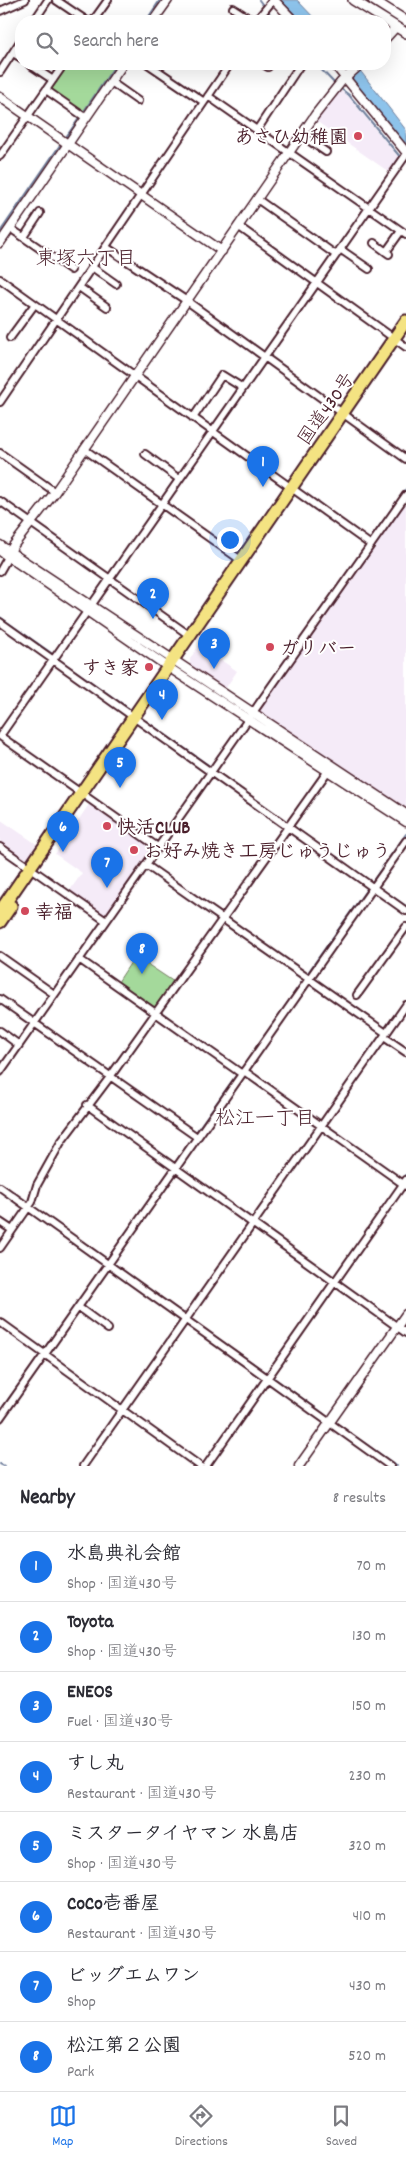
<!DOCTYPE html>
<html lang="en">
<head>
<meta charset="utf-8">
<style>
  body { margin:0; font-family:Dekko,"Klee One",sans-serif; background:#f2f2f3; color:#2b2b33 }
  .you { position:absolute; left:229px; top:539px; width:18px; height:18px; margin:-12px; border:4px solid #fff; border-radius:50%; background:#1a73e8; box-shadow:0 0 0 8px #1a73e833 }
  .badge { display:grid; place-items:center; width:32px; height:32px; border-radius:50%; background:#1a73e8; color:#fff; font-size:16px; font-weight:700 }
  .pin { position:absolute; translate:-50% -41px; filter:drop-shadow(0 1px 2px #0008) }
  .pin::after { content:''; position:absolute; top:26px; width:18px; height:15px; background:inherit; clip-path:polygon(0 0,100% 0,50% 100%) }
  .list { margin:0; padding:0; list-style:none }
  h2 { display:flex; justify-content:space-between; align-items:center; height:65px; margin:0; padding:0 20px; font-size:21px }
  h2 small { font-size:16px; font-weight:400; color:#7c7c81 }
  .list li { display:grid; grid-template-columns:32px 1fr auto; gap:15px; align-items:center; box-sizing:border-box; height:70px; padding:0 20px; border-top:1px solid #e1e1e2 }
  .list b { display:block; font-size:19px; white-space:nowrap }
  .list p { margin:0; font-size:16px; white-space:nowrap; color:#7c7c81 }
  .list em { font-size:16px; font-style:normal; color:#7c7c81 }
  .icon { flex:none; width:28px; height:28px; fill:none; stroke:currentColor; stroke-width:2; stroke-linecap:round; stroke-linejoin:round }
  .map { position:relative; flex:none; width:406px; height:1466px; overflow:hidden }
  .search { position:absolute; background:#fff; box-shadow:0 5px 20px #0002; left:15px; right:15px; top:15px; height:55px; display:flex; align-items:center; gap:12px; box-sizing:border-box; padding:0 18px; border-radius:20px; color:#7c7c81; font-size:19px }
  .sheet { height:625px; background:#fff }
  nav { display:flex; justify-content:space-around; align-items:center; box-sizing:border-box; height:70px; border-top:1px solid #e1e1e2; background:#fff; font-size:14px; color:#7c7c81 }
  nav a { display:grid; justify-items:center; gap:2px }
  nav .on { color:#1a73e8 }
  .map>svg:first-child { display:block }
  .built { fill:#f5ebf8 }
  .green { fill:#a4d99b; stroke:#777c63 }
  .water { fill:#8dc3eb; stroke:#72819e }
  .lines { fill:none; stroke-linecap:round; stroke-linejoin:round }
  .stream { stroke:#72819e; stroke-width:2 }
  .minor-casing { stroke:#4a1f2b; stroke-width:10 }
  .tertiary-casing { stroke:#4a1f2b; stroke-width:11 }
  .secondary-casing { stroke:#4a1f2b; stroke-width:12 }
  .trunk-casing { stroke:#4a1f2b; stroke-width:15 }
  .minor { stroke:#fff; stroke-width:6 }
  .tertiary { stroke:#fff; stroke-width:8 }
  .secondary { stroke:#fff; stroke-width:9 }
  .trunk { stroke:#f4e382; stroke-width:11 }
  .poi-dot { fill:#d1495b; stroke:#fff; stroke-width:2 }
  .labels { text-anchor:middle; stroke-width:4; stroke-linejoin:round; paint-order:stroke }
  .poi-label { font-size:19px; font-weight:bold; fill:#4a1f2b; stroke:#fff; text-anchor:start }
  .street-label { font-size:19px; fill:#4a1f2b; stroke:#fff }
  .neighbourhood-label { font-size:20px; fill:#4a1f2b; stroke:#fff }
</style>
</head>
<body>
<div class="map">
<svg width="406" height="1466" viewBox="0 0 406 1466">
  <rect width="100%" height="100%" fill="#fff"/>
  <filter id="ink" filterUnits="userSpaceOnUse"><feTurbulence type="fractalNoise" baseFrequency=".02" numOctaves="2"/><feDisplacementMap in="SourceGraphic" scale="10" xChannelSelector="R" yChannelSelector="G"/><feConvolveMatrix kernelMatrix="1 2 1 2 8 2 1 2 1" color-interpolation-filters="sRGB"/></filter>
  <g filter="url(#ink)">
    <!-- built -->
    <path class="built" d="M341,91L347,95L399,158L389,172L316,121Z
      M406,500V808L258,710Z
      M199,645L237,671L225,689L190,667V659Z
      M90,803L153,846L103,918L68,893L82,873L55,854Z
      M0,816L1,820L38,845L26,862L0,844Z"/>
    <!-- green -->
    <path class="green" d="M67,64H117L85,112H81L51,91L50,89Z
      M135,956L174,982L156,1008L118,982Z"/>
    <!-- water -->
    <path class="water" d="M281,0H297L317,21H302Z
      M340,64H355L406,130V146L390,130Z"/>
    <g class="lines">
      <!-- stream -->
      <path class="stream" d="M259,0L262,4
        M269,13L277,21
        M146,21L160,0
        M316,64L336,85
        M340,88L349,95L401,158
        M84,111L116,64
        M66,137L80,117
        M0,232L60,145
        M369,541L406,489
        M0,617L54,655
        M296,645L367,545
        M57,658L131,710
        M146,721L211,767
        M214,770L373,883
        M160,839L241,725
        M372,882L406,834
        M377,886L406,906
        M86,960L115,980
        M307,974L369,886
        M53,990L97,929
        M42,1007L51,994
        M240,1071L302,982
        M294,1110L316,1126
        M322,1131L364,1159
        M196,1132L237,1074
        M174,1164L193,1138
        M376,1168L406,1190
        M403,1180L406,1175
        M73,1235L108,1260
        M106,1261L170,1170
        M112,1263L184,1314
        M190,1319L268,1374
        M44,1349L104,1264
        M271,1376L324,1414
        M0,1411L40,1355
        M339,1425L397,1466
        M0,1464L4,1466
        M202,1466L228,1429"/>
      <defs>
        <path id="minor" d="M56,0L87,21
          M233,8L253,21
          M0,11L25,0
          M34,21L48,0
          M93,21L108,0
          M256,21L273,0
          M13,53L21,58
          M29,64L53,80
          M148,64L204,102
          M263,64L268,67
          M0,72L21,40
          M111,82L138,101
          M46,90L86,118
          M208,96L406,234
          M257,130L300,65
          M301,135L326,152
          M0,156L64,64
          M257,199L336,255
          M238,226L406,347
          M10,228L71,270
          M24,237L40,213
          M374,243L389,254
          M106,247L187,301L406,459
          M340,249L369,269
          M386,252L401,231
          M92,267L116,284
          M0,279L371,545
          M79,287L107,307
          M10,338L35,304
          M0,402L230,64
          M193,418L222,375L243,388
          M84,449L242,561
          M0,453L55,492
          M145,454L179,479
          M0,501L189,635
          M0,571L8,557
          M0,622L406,911
          M0,736L406,155
          M0,736L159,848
          M0,847L106,921
          M146,865L386,1033
          M0,956L54,994
          M79,959L242,1074
          M357,995L406,927
          M0,999L197,1137
          M0,1031L19,1045
          M384,1037L406,1052
          M244,1071L406,1186
          M0,1072L406,495
          M87,1105L406,1333
          M0,1187L390,1466
          M0,1222L12,1230
          M0,1248L32,1202L37,1185L61,1142L110,1077L330,768
          M78,1307L108,1329
          M0,1322L200,1466
          M0,1418L406,841
          M83,1466L406,1005
          M206,1466L406,1180"/>
        <path id="tertiary" d="M274,0L294,21
          M153,21L168,0
          M385,39L396,27
          M334,64L406,152
          M0,97L222,251
          M0,243L123,64
          M0,545L406,814
          M0,551L168,667L406,822
          M8,557L13,546L55,492L315,115L341,82L361,64
          M299,1466L406,1314"/>
        <path id="secondary" d="M353,0L406,33
          M373,0L406,21"/>
        <path id="trunk" d="M0,911L406,321
          M0,922L11,906"/>
      </defs>
      <!-- minor casing -->
      <use href="#minor" class="minor-casing"/>
      <!-- tertiary casing -->
      <use href="#tertiary" class="tertiary-casing"/>
      <!-- secondary casing -->
      <use href="#secondary" class="secondary-casing"/>
      <!-- trunk casing -->
      <use href="#trunk" class="trunk-casing"/>
      <!-- minor -->
      <use href="#minor" class="minor"/>
      <!-- tertiary -->
      <use href="#tertiary" class="tertiary"/>
      <!-- secondary -->
      <use href="#secondary" class="secondary"/>
      <!-- trunk -->
      <use href="#trunk" class="trunk"/>
    </g>
  </g>
  <!-- markers -->
  <g class="poi-dot">
    <circle cx="358" cy="136" r="5"/>
    <circle cx="270" cy="647" r="5"/>
    <circle cx="149" cy="667" r="5"/>
    <circle cx="107" cy="826" r="5"/>
    <circle cx="134" cy="850" r="5"/>
    <circle cx="25" cy="911" r="5"/>
  </g>
  <g class="labels">
    <!-- poi labels -->
    <g class="poi-label">
      <text x="348" y="143" text-anchor="end">あさひ幼稚園</text>
      <text x="280" y="654">ガリバー</text>
      <text x="139" y="674" text-anchor="end">すき家</text>
      <text x="117" y="833">快活CLUB</text>
      <text x="144" y="857">お好み焼き工房じゅうじゅう</text>
      <text x="35" y="918">幸福</text>
    </g>
    <!-- street labels -->
    <g class="street-label">
      <text transform="translate(325 408) rotate(-55)" y="7">国道430号</text>
    </g>
    <!-- neighbourhood labels -->
    <g class="neighbourhood-label">
      <text x="86" y="264">東塚六丁目</text>
      <text x="265" y="1124">松江一丁目</text>
    </g>
  </g>
</svg>
<div class="you"></div>
<div class="pin badge" style="left:263px;top:487px">1</div>
<div class="pin badge" style="left:153px;top:619px">2</div>
<div class="pin badge" style="left:214px;top:669px">3</div>
<div class="pin badge" style="left:162px;top:720px">4</div>
<div class="pin badge" style="left:120px;top:788px">5</div>
<div class="pin badge" style="left:63px;top:852px">6</div>
<div class="pin badge" style="left:107px;top:888px">7</div>
<div class="pin badge" style="left:142px;top:974px">8</div>
<div class="search"><svg class="icon" aria-label="search" viewBox="0 0 24 24"><circle cx="10" cy="10" r="6"/><path d="M15 15l6 6"/></svg>Search here</div>
</div>
<section class="sheet">
<h2>Nearby<small>8 results</small></h2>
<ul class="list">
<li><span class="badge">1</span><div><b>水島典礼会館</b><p>Shop · 国道430号</p></div><em>70 m</em></li>
<li><span class="badge">2</span><div><b>Toyota</b><p>Shop · 国道430号</p></div><em>130 m</em></li>
<li><span class="badge">3</span><div><b>ENEOS</b><p>Fuel · 国道430号</p></div><em>150 m</em></li>
<li><span class="badge">4</span><div><b>すし丸</b><p>Restaurant · 国道430号</p></div><em>230 m</em></li>
<li><span class="badge">5</span><div><b>ミスタータイヤマン 水島店</b><p>Shop · 国道430号</p></div><em>320 m</em></li>
<li><span class="badge">6</span><div><b>CoCo壱番屋</b><p>Restaurant · 国道430号</p></div><em>410 m</em></li>
<li><span class="badge">7</span><div><b>ビッグエムワン</b><p>Shop</p></div><em>430 m</em></li>
<li><span class="badge">8</span><div><b>松江第２公園</b><p>Park</p></div><em>520 m</em></li>
</ul>
</section>
<nav>
<a class="on"><svg class="icon" aria-label="map" viewBox="0 0 24 24"><path d="M3 6l6-2 6 2 6-2v14l-6 2-6-2-6 2zM9 4v14M15 6v14"/></svg>Map</a>
<a><svg class="icon" aria-label="directions" viewBox="0 0 24 24"><path d="M12 3l9 9-9 9-9-9zM9 14v-3h6M13 9l2 2-2 2"/></svg>Directions</a>
<a><svg class="icon" aria-label="saved" viewBox="0 0 24 24"><path d="M7 4h10v16l-5-4-5 4z"/></svg>Saved</a>
</nav>
</body>
</html>
